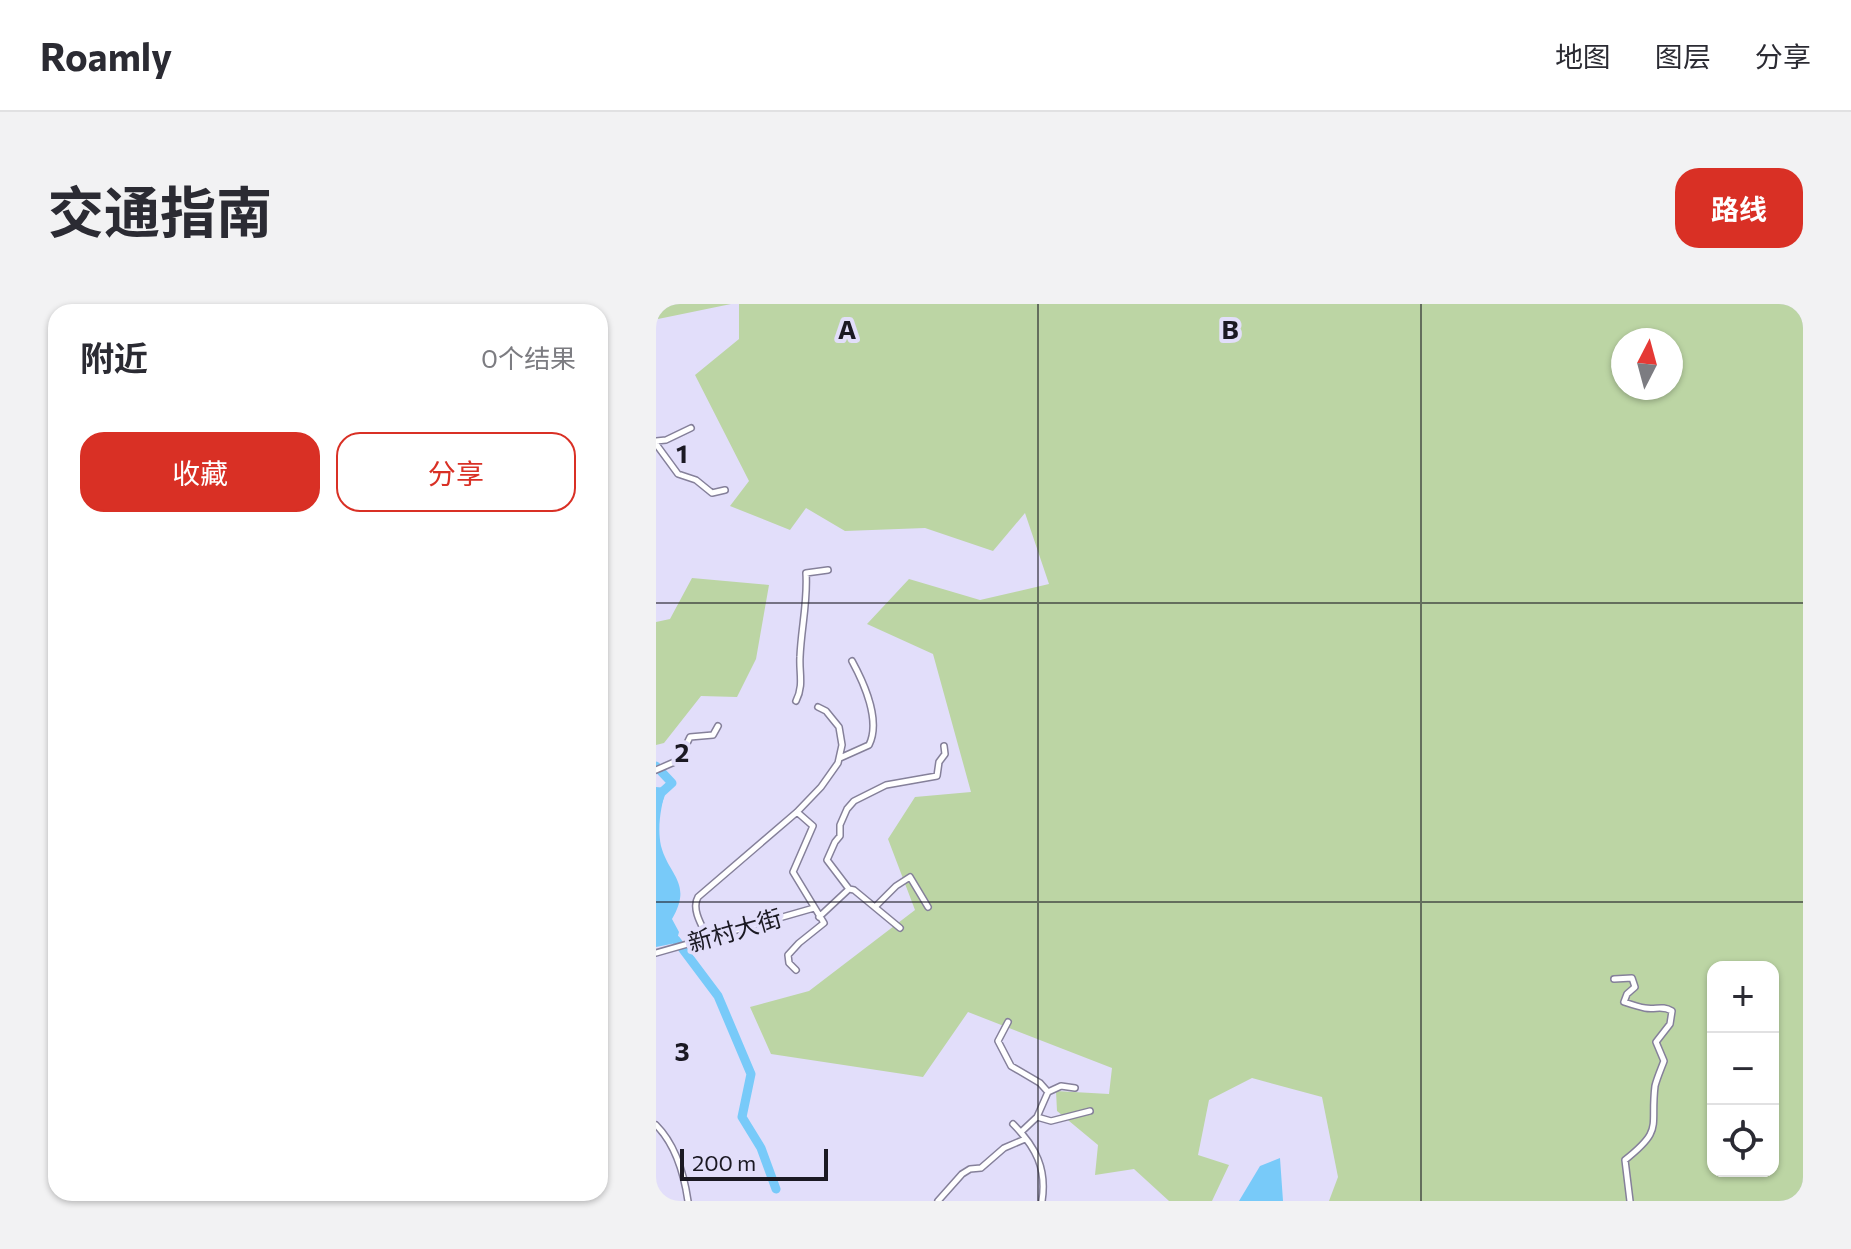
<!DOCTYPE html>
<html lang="zh">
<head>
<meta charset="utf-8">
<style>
  body { margin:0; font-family:Commissioner,"Noto Sans SC",sans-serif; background:#f2f2f3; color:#2b2b33 }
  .controls { position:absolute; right:24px; bottom:24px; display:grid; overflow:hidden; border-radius:16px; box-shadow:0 2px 6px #0004 }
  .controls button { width:72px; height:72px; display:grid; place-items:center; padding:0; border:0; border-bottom:2px solid #e1e1e2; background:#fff; color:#2b2b33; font:40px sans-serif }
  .compass { position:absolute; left:955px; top:24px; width:72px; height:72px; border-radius:50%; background:#fff; box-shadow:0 2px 6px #0004; rotate:6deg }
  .scale { position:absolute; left:24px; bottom:20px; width:148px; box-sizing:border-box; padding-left:8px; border:4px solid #1b1923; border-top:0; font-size:22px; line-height:28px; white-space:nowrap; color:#1b1923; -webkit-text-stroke:6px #e2defa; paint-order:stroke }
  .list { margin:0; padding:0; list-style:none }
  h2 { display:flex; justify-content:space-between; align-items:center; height:104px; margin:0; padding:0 32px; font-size:34px }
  h2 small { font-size:26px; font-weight:400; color:#7c7c81 }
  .actions { display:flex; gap:16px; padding:24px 32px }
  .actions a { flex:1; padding:18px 0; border:2px solid #d93025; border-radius:24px; text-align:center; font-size:28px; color:#d93025 }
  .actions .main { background:#d93025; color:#fff }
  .icon { flex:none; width:44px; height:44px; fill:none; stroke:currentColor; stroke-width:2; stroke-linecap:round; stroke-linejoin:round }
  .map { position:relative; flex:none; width:1147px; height:897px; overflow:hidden; border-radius:24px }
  header { display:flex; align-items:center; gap:48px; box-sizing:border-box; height:112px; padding:0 40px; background:#fff; border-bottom:2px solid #e1e1e2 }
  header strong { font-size:38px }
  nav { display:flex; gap:44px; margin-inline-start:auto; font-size:28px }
  .intro { display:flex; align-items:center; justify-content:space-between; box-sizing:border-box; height:192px; padding:0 48px }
  h1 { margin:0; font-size:56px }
  .button { padding:20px 36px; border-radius:24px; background:#d93025; color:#fff; font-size:28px; font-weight:700 }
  main { display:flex; gap:48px; padding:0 48px }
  aside { flex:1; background:#fff; border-radius:24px; box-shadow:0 2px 6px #0004 }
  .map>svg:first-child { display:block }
  .green { fill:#bcd5a4; fill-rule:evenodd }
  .water { fill:#78caf9 }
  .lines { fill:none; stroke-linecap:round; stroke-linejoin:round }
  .river { stroke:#78caf9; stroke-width:9 }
  .minor-casing { stroke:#85809a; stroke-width:8 }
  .minor { stroke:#fff; stroke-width:5 }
  .grid { fill:none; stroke:#1b1923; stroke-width:2; stroke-opacity:0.55 }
  .labels { text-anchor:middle; stroke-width:8; stroke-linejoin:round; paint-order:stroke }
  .street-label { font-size:24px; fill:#1b1923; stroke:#e2defa }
  .grid-label { font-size:26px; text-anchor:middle; font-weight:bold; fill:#1b1923; stroke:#e2defa; stroke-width:8; stroke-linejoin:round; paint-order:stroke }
</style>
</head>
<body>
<header>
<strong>Roamly</strong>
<nav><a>地图</a><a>图层</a><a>分享</a></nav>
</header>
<div class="intro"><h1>交通指南</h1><a class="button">路线</a></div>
<main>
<aside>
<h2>附近<small>0个结果</small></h2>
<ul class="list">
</ul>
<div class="actions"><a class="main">收藏</a><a>分享</a></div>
</aside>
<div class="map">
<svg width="1147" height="897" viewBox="0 0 1147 897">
  <rect width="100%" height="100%" fill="#e2defa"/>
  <!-- green -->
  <path class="green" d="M0,0H75L2,15Z
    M83,0H1147V897H673L682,873L666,793L596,774L553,796L542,851L573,861L556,897H513L478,865L439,871L442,841L401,807L400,787L453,790L456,764L312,708L267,773L115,750L94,703L153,687L259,606L232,535L259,493L315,488L277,350L211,320L253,275L324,296L393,280L369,209L337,247L269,224L189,227L150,204L134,226L74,202L93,177L39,71L83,35ZM967,36H1015V84H967ZM1057,663H1117V867H1057Z
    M36,274L113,281L100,355L81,393L45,392L8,439L0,441V318L14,315Z"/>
  <!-- water -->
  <path class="water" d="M0,483L10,484C5,503 1,523 5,542C13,572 37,579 16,615L23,628L20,639L0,643Z
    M624,854L627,897H583L604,862Z"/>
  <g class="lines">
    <!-- river -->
    <path class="river" d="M0,462L16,479L5,489L0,503
      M20,636L62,692L95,770L86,813L105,844L120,885"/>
    <defs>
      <path id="minor" d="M0,137L10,136L35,124
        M0,140L22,170L40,176L56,189L69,186
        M140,397C148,381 143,369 144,353C145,325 152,297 150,269L172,266
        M184,454L213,441C225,417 208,379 196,357
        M0,466L23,456L34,433L57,431L62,422
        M219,603L240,582L254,573L272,603
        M163,613L193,585
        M244,624L198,586L193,585L171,556L179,538L184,532V521L191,505L198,497L230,481L281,472L283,458L289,450L288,442
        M52,634C46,622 35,605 42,593L141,508L165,483L182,459L186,441L183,423L170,407L162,403
        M0,649L158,604
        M140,666L133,659L132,651L143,639L168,619L137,568L157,522L141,508
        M958,675L976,674L979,683L971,690L968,698C974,700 983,703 989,704C1000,706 1006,701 1016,707L1014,720L1000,738L1008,757C1005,765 1001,774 999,782C994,824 1008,825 969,856L974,897
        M352,718L342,737L355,762L384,779L392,788
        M381,813L392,788L405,782L419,784
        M357,820C380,843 391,865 386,897
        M0,821C20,841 28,870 32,897
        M365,828L381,813L395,817L434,807
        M282,897L306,870L314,865L325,864L348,844L369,835"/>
    </defs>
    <!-- minor casing -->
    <use href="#minor" class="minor-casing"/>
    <!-- minor -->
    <use href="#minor" class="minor"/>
  </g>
  <!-- grid -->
  <path class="grid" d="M382,0V897M765,0V897M0,299H1147M0,598H1147"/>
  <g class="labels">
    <!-- street labels -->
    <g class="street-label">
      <text transform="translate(79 627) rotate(-16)" y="8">新村大街</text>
    </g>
  </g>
  <g class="grid-label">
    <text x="191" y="35">A</text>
    <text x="574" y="35">B</text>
    <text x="26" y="159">1</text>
    <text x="26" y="458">2</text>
    <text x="26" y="757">3</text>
  </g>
</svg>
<div class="controls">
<button>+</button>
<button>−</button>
<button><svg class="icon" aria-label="locate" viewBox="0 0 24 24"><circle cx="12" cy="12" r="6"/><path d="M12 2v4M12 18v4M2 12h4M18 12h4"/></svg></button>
</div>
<svg class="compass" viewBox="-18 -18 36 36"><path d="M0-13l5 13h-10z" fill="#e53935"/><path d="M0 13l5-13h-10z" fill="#7c7c81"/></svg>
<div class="scale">200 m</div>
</div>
</main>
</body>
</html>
